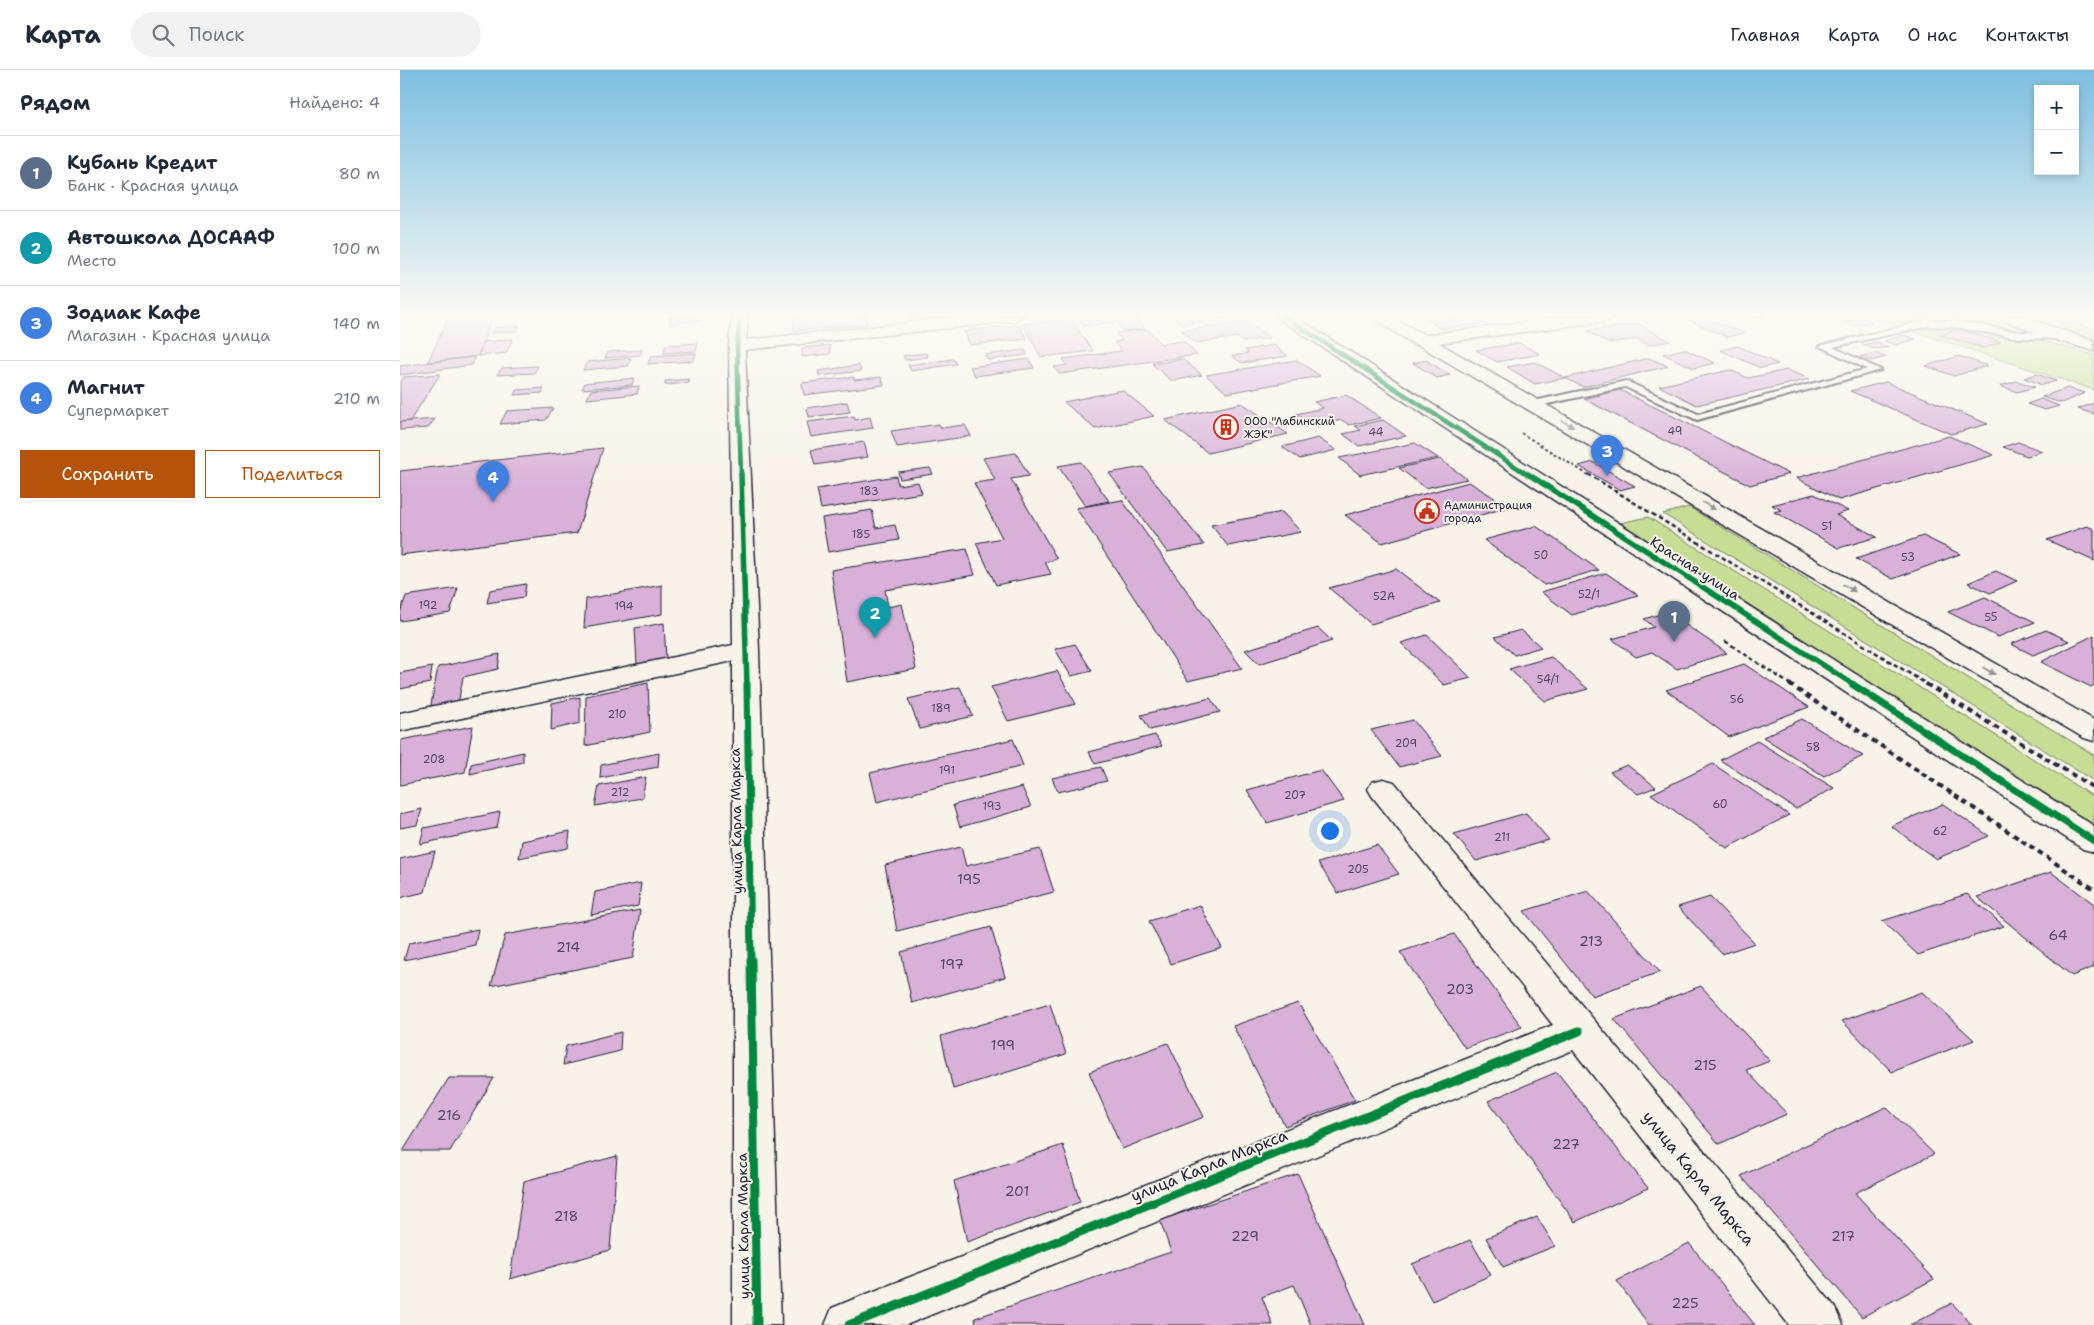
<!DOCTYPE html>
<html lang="ru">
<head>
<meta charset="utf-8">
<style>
  body { margin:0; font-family:"Shantell Sans",sans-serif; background:#f2f2f3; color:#1f2937 }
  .controls { position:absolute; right:15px; top:15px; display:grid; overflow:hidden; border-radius:0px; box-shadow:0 2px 8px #0003 }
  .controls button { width:45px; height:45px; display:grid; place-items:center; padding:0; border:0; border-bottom:1px solid #e0e1e3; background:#fff; color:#1f2937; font:25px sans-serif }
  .you { position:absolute; left:929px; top:760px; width:18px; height:18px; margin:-12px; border:4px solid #fff; border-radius:50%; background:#1a73e8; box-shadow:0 0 0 8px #1a73e833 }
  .badge { display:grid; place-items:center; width:32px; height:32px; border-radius:50%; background:#b45309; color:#fff; font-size:16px; font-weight:700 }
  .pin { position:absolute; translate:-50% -41px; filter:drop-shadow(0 1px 2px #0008) }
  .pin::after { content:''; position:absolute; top:26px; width:18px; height:15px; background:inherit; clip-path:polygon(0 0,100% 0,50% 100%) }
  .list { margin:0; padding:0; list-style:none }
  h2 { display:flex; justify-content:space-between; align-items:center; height:65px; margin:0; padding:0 20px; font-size:21px }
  h2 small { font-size:16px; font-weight:400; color:#747a83 }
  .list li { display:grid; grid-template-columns:32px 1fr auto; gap:15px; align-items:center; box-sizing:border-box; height:75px; padding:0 20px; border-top:1px solid #e0e1e3 }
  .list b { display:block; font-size:19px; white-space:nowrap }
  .list p { margin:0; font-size:16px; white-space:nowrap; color:#747a83 }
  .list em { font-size:16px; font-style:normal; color:#747a83 }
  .actions { display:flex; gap:10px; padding:15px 20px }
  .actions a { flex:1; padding:11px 0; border:1px solid #b45309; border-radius:0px; text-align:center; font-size:18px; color:#b45309 }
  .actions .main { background:#b45309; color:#fff }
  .icon { flex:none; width:28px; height:28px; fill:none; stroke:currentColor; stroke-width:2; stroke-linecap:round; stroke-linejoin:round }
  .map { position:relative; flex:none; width:1694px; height:1255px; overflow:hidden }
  header { display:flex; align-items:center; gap:30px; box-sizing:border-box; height:70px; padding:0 25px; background:#fff; border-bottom:1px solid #e0e1e3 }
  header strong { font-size:24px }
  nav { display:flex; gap:28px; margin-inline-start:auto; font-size:18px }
  .search { width:350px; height:45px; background:#f2f2f3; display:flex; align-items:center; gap:12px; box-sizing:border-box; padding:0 18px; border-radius:28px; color:#747a83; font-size:19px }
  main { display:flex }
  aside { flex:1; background:#fff }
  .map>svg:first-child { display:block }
  .green { fill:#c6de94; stroke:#748068 }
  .building { fill:#d8b0d8; stroke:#22223b }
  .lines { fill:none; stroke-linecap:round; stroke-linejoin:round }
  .service-casing { stroke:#22223b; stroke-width:4 }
  .minor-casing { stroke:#22223b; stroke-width:3 }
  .tertiary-casing { stroke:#22223b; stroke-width:3 }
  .path-far2 { stroke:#22223b; stroke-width:2; stroke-dasharray:3 2.5; stroke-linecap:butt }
  .path-far1 { stroke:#22223b; stroke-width:2.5; stroke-dasharray:4.5 3; stroke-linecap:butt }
  .path { stroke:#22223b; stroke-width:4; stroke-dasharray:5.5 4.5; stroke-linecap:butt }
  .service { fill:#f7f3e8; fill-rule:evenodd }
  .minor { fill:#f7f3e8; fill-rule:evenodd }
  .tertiary { fill:#f7f3e8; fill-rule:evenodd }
  .cycleway-far3-casing { stroke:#f7f3e8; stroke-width:6 }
  .cycleway-far2-casing { stroke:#f7f3e8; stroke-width:8 }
  .cycleway-far1-casing { stroke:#f7f3e8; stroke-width:10 }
  .cycleway-casing { stroke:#f7f3e8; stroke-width:12 }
  .cycleway-far3 { stroke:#00873e; stroke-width:4.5 }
  .cycleway-far2 { stroke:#00873e; stroke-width:5.5 }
  .cycleway-far1 { stroke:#00873e; stroke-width:7 }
  .cycleway { stroke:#00873e; stroke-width:9 }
  .oneway { fill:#97959a }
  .labels { text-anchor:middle; stroke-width:4; stroke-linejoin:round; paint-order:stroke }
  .far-poi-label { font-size:11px; fill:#22223b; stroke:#f7f3e8; text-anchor:start }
  .number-label { font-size:11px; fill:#504662 }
  .street-label { font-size:14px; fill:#22223b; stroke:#f7f3e8 }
  .near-number-label { font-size:14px; fill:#504662 }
  .near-street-label { font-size:16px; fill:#22223b; stroke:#f7f3e8 }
</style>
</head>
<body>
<header>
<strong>Карта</strong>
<div class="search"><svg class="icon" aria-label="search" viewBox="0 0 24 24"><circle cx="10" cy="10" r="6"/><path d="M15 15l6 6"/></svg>Поиск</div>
<nav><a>Главная</a><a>Карта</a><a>О нас</a><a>Контакты</a></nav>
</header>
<main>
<aside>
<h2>Рядом<small>Найдено: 4</small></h2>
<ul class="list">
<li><span class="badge" style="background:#5c6f8a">1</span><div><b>Кубань Кредит</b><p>Банк · Красная улица</p></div><em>80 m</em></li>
<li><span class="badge" style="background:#0f9aa8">2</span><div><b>Автошкола ДОСААФ</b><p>Место</p></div><em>100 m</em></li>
<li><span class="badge" style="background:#3f7fe0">3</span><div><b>Зодиак Кафе</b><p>Магазин · Красная улица</p></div><em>140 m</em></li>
<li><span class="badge" style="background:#3f7fe0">4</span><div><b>Магнит</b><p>Супермаркет</p></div><em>210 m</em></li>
</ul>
<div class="actions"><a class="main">Сохранить</a><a>Поделиться</a></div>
</aside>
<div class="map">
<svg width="1694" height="1255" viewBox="0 0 1694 1255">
  <rect width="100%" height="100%" fill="#f7f3e8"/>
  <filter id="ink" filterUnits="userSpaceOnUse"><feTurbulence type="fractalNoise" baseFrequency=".02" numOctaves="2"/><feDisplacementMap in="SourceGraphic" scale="10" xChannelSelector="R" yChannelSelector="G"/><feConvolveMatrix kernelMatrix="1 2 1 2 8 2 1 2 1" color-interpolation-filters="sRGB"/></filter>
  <g filter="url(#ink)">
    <!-- green -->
    <path class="green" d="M1467,246H1586C1618,266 1658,275 1694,285V320Z
      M1622,246H1643L1694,259V270L1659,261Z
      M1289,437L1694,685V711L1263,444Z
      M1248,447L1694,727V757L1220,453Z"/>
    <!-- building -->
    <path class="building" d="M49,246H92L78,286L28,292Z
      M269,246H302L303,250L270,254Z
      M394,246H466L467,254L394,261Z
      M510,246H551L511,250Z
      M723,246H736L745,259L723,261L717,252L683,256L680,250Z
      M773,246H824L826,248L782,254Z
      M1021,246H1042L1046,248L1029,251Z
      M1048,246H1073L1085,253L1041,259L1032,253L1054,250Z
      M1334,246H1364L1366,247L1344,250Z
      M1486,246H1525L1504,252Z
      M1305,247L1344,263L1327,267L1289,250Z
      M1463,248L1472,252L1452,256L1443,252Z
      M671,249L693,281L641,287L623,254Z
      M847,251L870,268L843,272L836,267L796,273L782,261Z
      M1238,254L1270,271L1248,275L1237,269L1208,273L1187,261Z
      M619,255L627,269L570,275L564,261Z
      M120,256L117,261L91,263L95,258Z
      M747,259L761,274L783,271L797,285L659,304L654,297L667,295L663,289L722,281L714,272L722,271L716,263Z
      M1558,259L1601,272L1584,278L1540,265Z
      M1503,265L1515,269L1496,275L1484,271Z
      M113,269L106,283L78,286L83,272Z
      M1477,272L1489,277L1475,279L1463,275Z
      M298,273L296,281L263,283L266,275Z
      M1119,273L1140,284L1097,292L1076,280Z
      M430,275V284L402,287V278Z
      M874,275L888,286L842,293L832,286L849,283L845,280Z
      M1338,276L1378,294L1361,298L1320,280Z
      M1284,279L1315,293L1294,298L1263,284Z
      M242,280L240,285L205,288L208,282Z
      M625,280L627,285L588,290L585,285Z
      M296,283L293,291L248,294L251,286Z
      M526,283L528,287L505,290L503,286Z
      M1475,283L1486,287L1471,291L1460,287Z
      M1559,286L1587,296L1554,306L1526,296Z
      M74,287L72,295L0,305V296Z
      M231,288L228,296L183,300L187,292Z
      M1249,288L1268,296L1183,317L1165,308Z
      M553,289L556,294L511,301L508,295Z
      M629,289L634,298L575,306L570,297Z
      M782,289L802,305L772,311L752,294Z
      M897,290L920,306L827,323L806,305Z
      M1026,290L1050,305L1037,308L1013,293Z
      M1135,292L1165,308L1135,314L1107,297Z
      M459,295L461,301L419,306L418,301Z
      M138,296L134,303L97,305L102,298Z
      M1330,300L1348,308L1387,300L1410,309L1297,335L1259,316Z
      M40,304L10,351L0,352V313L4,307Z
      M1637,304L1656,311L1642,315L1624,308Z
      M454,307V310L481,307L484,315L404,325L402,313Z
      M234,308L232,315L182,319L185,313Z
      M289,309V313L265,315V311Z
      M1617,311L1635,317L1617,322L1600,316Z
      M1486,312L1588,354L1551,364L1450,321Z
      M239,316L237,324L187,329L191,320Z
      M144,318L142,323L114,325L117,320Z
      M1667,318L1685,323L1661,333L1642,327Z
      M722,320L754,346L695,359L664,332Z
      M1220,320L1333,376L1389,404L1350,415L1184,329Z
      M946,325L981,348L949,355L942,350L914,356L896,344L923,338L914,332Z
      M1641,329L1659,336L1645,340L1627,334Z
      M447,332L450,342L409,347L407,338Z
      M842,333L888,364L808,383L765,350Z
      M1694,333V344L1678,339Z
      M153,338L146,350L100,354L107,341Z
      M454,346L455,350L470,347L473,358L411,367L407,352Z
      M35,349L28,358L0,360V352Z
      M983,350L1006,366L959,376L943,364L961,360L955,356Z
      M539,354L541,358L565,355L571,366L497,377L491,361Z
      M1549,366L1594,385L1439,430L1396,408Z
      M918,368L936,380L900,389L882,377Z
      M464,372L468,387L415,395L411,380Z
      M1618,372L1642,381L1627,386L1603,377Z
      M1015,373L1038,388L960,405L939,388Z
      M203,378L177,463L0,485V401Z
      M616,383L629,406L611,409L657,489L645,492L651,504L596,515L576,473L602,468L574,413L595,410L583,388Z
      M1040,389L1067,409L1025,418L999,398Z
      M681,392L709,431L685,436L658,396Z
      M1193,392L1235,416L1220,420L1179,396Z
      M743,397L804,475L767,482L709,403Z
      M530,398L533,404L500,409L498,402Z
      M496,406L498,415L518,412L522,423L421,439L417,419Z
      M1069,412L1109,437L982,473L945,445Z
      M1414,424L1448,441L1436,445L1477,467L1439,478L1374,442L1381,440L1372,435Z
      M722,430L842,598L788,611L676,438Z
      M472,440L476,458L495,455L499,470L428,482L422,448Z
      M882,442L901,462L828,476L811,455Z
      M1136,456L1199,500L1144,515L1084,470Z
      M1687,456L1694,459V491L1647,470Z
      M1523,466L1560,484L1493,509L1456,489Z
      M567,479L575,505L485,520L488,537L502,534L516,599L447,612L431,500Z
      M996,499L1040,533L971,554L929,518Z
      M1596,501L1617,511L1590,523L1568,513Z
      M1206,503L1238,525L1172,545L1141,522Z
      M126,514L124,527L87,533L90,520Z
      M262,515V544L184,558L186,529Z
      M58,518L50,543L0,551V543L6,526Z
      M1585,527L1635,552L1598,567L1548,542Z
      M1267,542L1327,583L1277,599L1252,582L1236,587L1212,569L1254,557L1244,549Z
      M264,553L266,589L237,595L235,558Z
      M918,558L932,571L859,594L845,580Z
      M1121,560L1141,577L1114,585L1095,567Z
      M1646,560L1669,571L1633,585L1611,574Z
      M1027,565L1071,608L1044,615L1001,573Z
      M1694,565V615L1691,617L1641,592Z
      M675,574L692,601L671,606L655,579Z
      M100,584L98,599L63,607L58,634L30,640L38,597Z
      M1151,587L1188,619L1145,631L1109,599Z
      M1344,594L1409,637L1329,667L1266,620Z
      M32,597L30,613L0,619V603Z
      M657,601L676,634L608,651L591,617Z
      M248,613L250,662L185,676L186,626Z
      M560,617L573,646L520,659L508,629Z
      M180,627V653L151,660L152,633Z
      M810,628L820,642L750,660L741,645Z
      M1402,649L1463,686L1424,706L1363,667Z
      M1013,650L1042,686L999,697L971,660Z
      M73,656L65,702L0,715L1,670Z
      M755,665L762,676L695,694L689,682Z
      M613,669L623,696L477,732L470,703Z
      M1357,671L1434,718L1396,739L1320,690Z
      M123,682V692L70,704L71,694Z
      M259,683L258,697L200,708L201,695Z
      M1313,694L1389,745L1327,778L1251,724Z
      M1227,695L1256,717L1238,724L1210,702Z
      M701,697L707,711L658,722L652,708Z
      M921,700L944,731L867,753L847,720Z
      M246,707L242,728L195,736L199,716Z
      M622,717L631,737L560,757L553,735Z
      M1543,734L1589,766L1536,789L1491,756Z
      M22,739L17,755L0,758V744Z
      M100,742L97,758L20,774L24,758Z
      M1126,743L1149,770L1076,791L1054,764Z
      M170,761L168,778L119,788L122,771Z
      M977,775L999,804L938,823L918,793Z
      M561,777L566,796L640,779L654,822L497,861L485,795Z
      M35,781L25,822L0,828V789Z
      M1651,802L1694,834V897L1672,906L1577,827Z
      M241,813L238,836L191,845L195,822Z
      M1188,821L1260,902L1192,926L1124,841Z
      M1567,824L1604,856L1518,885L1482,851Z
      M1310,827L1355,873L1322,884L1278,837Z
      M800,835L822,878L771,894L749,851Z
      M240,840L233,888L91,916L105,865Z
      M591,857L605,907L512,933L501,882Z
      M78,859L75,875L4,890L9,873Z
      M1054,864L1122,957L1065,978L1000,882Z
      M1301,916L1370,991L1346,1000L1387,1044L1319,1074L1214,949Z
      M1522,922L1574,970L1492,1002L1442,951Z
      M898,933L955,1030L885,1056L833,956Z
      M650,934L666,984L553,1019L541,966Z
      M221,962L220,981L163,995L166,976Z
      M768,973L804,1047L722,1079L689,1002Z
      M1157,1002L1248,1118L1175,1152L1088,1031Z
      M49,1008H94L50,1081H3Z
      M1486,1037L1534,1084L1455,1123L1534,1209L1462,1247L1341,1106Z
      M663,1075L680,1132L567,1172L554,1111Z
      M217,1086L210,1180L110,1209L124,1111Z
      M898,1104L965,1255H911L894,1215L862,1227L873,1255H576L575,1248L771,1182L760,1150Z
      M1137,1147L1155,1176L1103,1197L1086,1168Z
      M1070,1170L1091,1205L1032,1231L1012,1194Z
      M1289,1173L1355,1255H1249L1217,1211Z
      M1552,1233L1572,1255H1510Z"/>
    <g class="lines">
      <defs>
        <path id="service" d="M1529,250L1554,251L1620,262L1659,263L1663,266L1659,269L1620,268L1554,257L1529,256L1433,277L1481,300L1297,350L1225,317L1134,337L1129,334L1134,331L1226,311L1298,344L1467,299L1419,276Z"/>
        <path id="minor" d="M332,246H348L346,270L571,246H623L615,251L345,280L359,580L381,1255H333V591L0,661V643L333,575L329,276Z
          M875,246H894L1694,756V782L1683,779Z
          M971,246H990L1025,265L1172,246H1215L1207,251L1039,273L1694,650V671L1684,668L1020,276L1013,274Z
          M983,709L994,712L1436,1238L1443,1255H1389L1173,980L506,1255H425L432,1238L449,1231L1153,955L972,726L968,719L972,712Z"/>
        <path id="tertiary" d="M1598,246H1620L1694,271V281L1653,269L1600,249Z"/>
      </defs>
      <!-- service casing -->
      <use href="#service" class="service-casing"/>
      <!-- minor casing -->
      <use href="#minor" class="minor-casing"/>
      <!-- tertiary casing -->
      <use href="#tertiary" class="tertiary-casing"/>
      <!-- path-far2 -->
      <path class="path-far2" d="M1121,363L1190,406"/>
      <!-- path-far1 -->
      <path class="path-far1" d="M1188,404L1528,615
        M1325,571L1391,615"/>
      <!-- path -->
      <path class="path" d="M1389,614L1694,819
        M1526,614L1694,718"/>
      <!-- service -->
      <use href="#service" class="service"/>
      <!-- minor -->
      <use href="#minor" class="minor"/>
      <!-- tertiary -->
      <use href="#tertiary" class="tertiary"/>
      <defs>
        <path id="cycleway-far3" d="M340,246L337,276L341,406
          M883,246L1130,406"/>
        <path id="cycleway-far2" d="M341,404L347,615
          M1128,404L1454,615"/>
        <path id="cycleway-far1" d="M347,614L351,892
          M1452,614L1694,771"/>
        <path id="cycleway" d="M351,890L357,1255
          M449,1255L1179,961"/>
      </defs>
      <!-- cycleway-far3 casing -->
      <use href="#cycleway-far3" class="cycleway-far3-casing"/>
      <!-- cycleway-far2 casing -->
      <use href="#cycleway-far2" class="cycleway-far2-casing"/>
      <!-- cycleway-far1 casing -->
      <use href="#cycleway-far1" class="cycleway-far1-casing"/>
      <!-- cycleway casing -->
      <use href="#cycleway" class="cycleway-casing"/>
      <!-- cycleway-far3 -->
      <use href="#cycleway-far3" class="cycleway-far3"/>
      <!-- cycleway-far2 -->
      <use href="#cycleway-far2" class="cycleway-far2"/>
      <!-- cycleway-far1 -->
      <use href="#cycleway-far1" class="cycleway-far1"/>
      <!-- cycleway -->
      <use href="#cycleway" class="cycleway"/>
    </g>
    <!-- one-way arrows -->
    <defs><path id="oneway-solid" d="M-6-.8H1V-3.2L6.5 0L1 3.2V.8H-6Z" transform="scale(1.25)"/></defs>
    <g class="oneway">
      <use href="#oneway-solid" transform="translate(1168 354) rotate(30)"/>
      <use href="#oneway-solid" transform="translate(1309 436) rotate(30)"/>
      <use href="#oneway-solid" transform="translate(1449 518) rotate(30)"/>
      <use href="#oneway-solid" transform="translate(1589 601) rotate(30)"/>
    </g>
  </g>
  <!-- sky -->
  <linearGradient id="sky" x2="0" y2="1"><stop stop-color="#7dbee0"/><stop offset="0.58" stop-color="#fbfaf5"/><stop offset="1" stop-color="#fbfaf5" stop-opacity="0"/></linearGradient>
  <rect width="1694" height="422" fill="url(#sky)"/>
  <!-- icons -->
  <defs>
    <symbol id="building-ring" viewBox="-11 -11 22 22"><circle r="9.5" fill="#f7f3e8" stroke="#c8321e" stroke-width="1.5"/><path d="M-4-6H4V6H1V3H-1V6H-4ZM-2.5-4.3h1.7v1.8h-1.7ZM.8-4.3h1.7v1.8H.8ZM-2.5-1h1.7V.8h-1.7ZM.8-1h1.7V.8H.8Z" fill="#c8321e"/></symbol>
    <symbol id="civic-ring" viewBox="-11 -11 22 22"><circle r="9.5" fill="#f7f3e8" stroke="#c8321e" stroke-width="1.5"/><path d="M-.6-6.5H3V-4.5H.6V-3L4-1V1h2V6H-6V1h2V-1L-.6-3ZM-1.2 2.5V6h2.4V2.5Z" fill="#c8321e"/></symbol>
  </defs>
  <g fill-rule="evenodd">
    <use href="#building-ring" x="812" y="343" width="28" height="28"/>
    <use href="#civic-ring" x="1013" y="427" width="28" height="28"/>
  </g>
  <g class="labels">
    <!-- far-poi labels -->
    <g class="far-poi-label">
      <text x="844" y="355">ООО "Лабинский<tspan x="844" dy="13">ЖЭК"</tspan></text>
      <text x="1044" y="439">Администрация<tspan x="1044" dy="13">города</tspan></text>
    </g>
    <!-- number labels -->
    <g class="number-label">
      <text x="1275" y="365">49</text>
      <text x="976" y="366">44</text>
      <text x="469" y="425">183</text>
      <text x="1427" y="460">51</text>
      <text x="461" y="468">185</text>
      <text x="1141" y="489">50</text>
      <text x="1508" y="491">53</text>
      <text x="1189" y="528">52/1</text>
      <text x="984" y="530">52А</text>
      <text x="28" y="539">192</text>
      <text x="224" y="540">194</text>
      <text x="1591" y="551">55</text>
      <text x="1148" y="613">54/1</text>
      <text x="1337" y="633">56</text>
      <text x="541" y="642">189</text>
      <text x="217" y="648">210</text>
      <text x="1006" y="677">209</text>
      <text x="1413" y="681">58</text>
      <text x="34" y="693">208</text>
      <text x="547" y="704">191</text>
      <text x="220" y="726">212</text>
      <text x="895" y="729">207</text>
      <text x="1320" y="738">60</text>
      <text x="592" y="740">193</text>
      <text x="1540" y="765">62</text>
      <text x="1102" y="771">211</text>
      <text x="958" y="803">205</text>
    </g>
    <!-- street labels -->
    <g class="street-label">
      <text transform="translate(1295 498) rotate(33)" y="5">Красная улица</text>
      <text transform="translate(336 751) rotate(-91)" y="5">улица Карла Маркса</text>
      <text transform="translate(343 1156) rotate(-91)" y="5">улица Карла Маркса</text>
    </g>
    <!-- near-number labels -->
    <g class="near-number-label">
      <text x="569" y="814">195</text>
      <text x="1658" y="870">64</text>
      <text x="1191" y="876">213</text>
      <text x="168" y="882">214</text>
      <text x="552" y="899">197</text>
      <text x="1060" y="924">203</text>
      <text x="603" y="980">199</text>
      <text x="1305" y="1000">215</text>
      <text x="49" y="1050">216</text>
      <text x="1166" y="1079">227</text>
      <text x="617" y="1126">201</text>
      <text x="166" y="1151">218</text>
      <text x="845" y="1171">229</text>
      <text x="1443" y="1171">217</text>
      <text x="1285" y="1238">225</text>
    </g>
    <!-- near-street labels -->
    <g class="near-street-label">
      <text transform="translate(809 1095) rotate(-22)" y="6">улица Карла Маркса</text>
      <text transform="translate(1299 1108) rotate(51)" y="6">улица Карла Маркса</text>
    </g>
  </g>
</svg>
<div class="controls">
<button>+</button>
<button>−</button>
</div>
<div class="you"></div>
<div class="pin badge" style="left:1274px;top:572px;background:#5c6f8a">1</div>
<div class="pin badge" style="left:475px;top:568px;background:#0f9aa8">2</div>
<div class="pin badge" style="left:1207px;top:406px;background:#3f7fe0">3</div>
<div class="pin badge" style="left:93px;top:432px;background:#3f7fe0">4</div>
</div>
</main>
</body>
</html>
